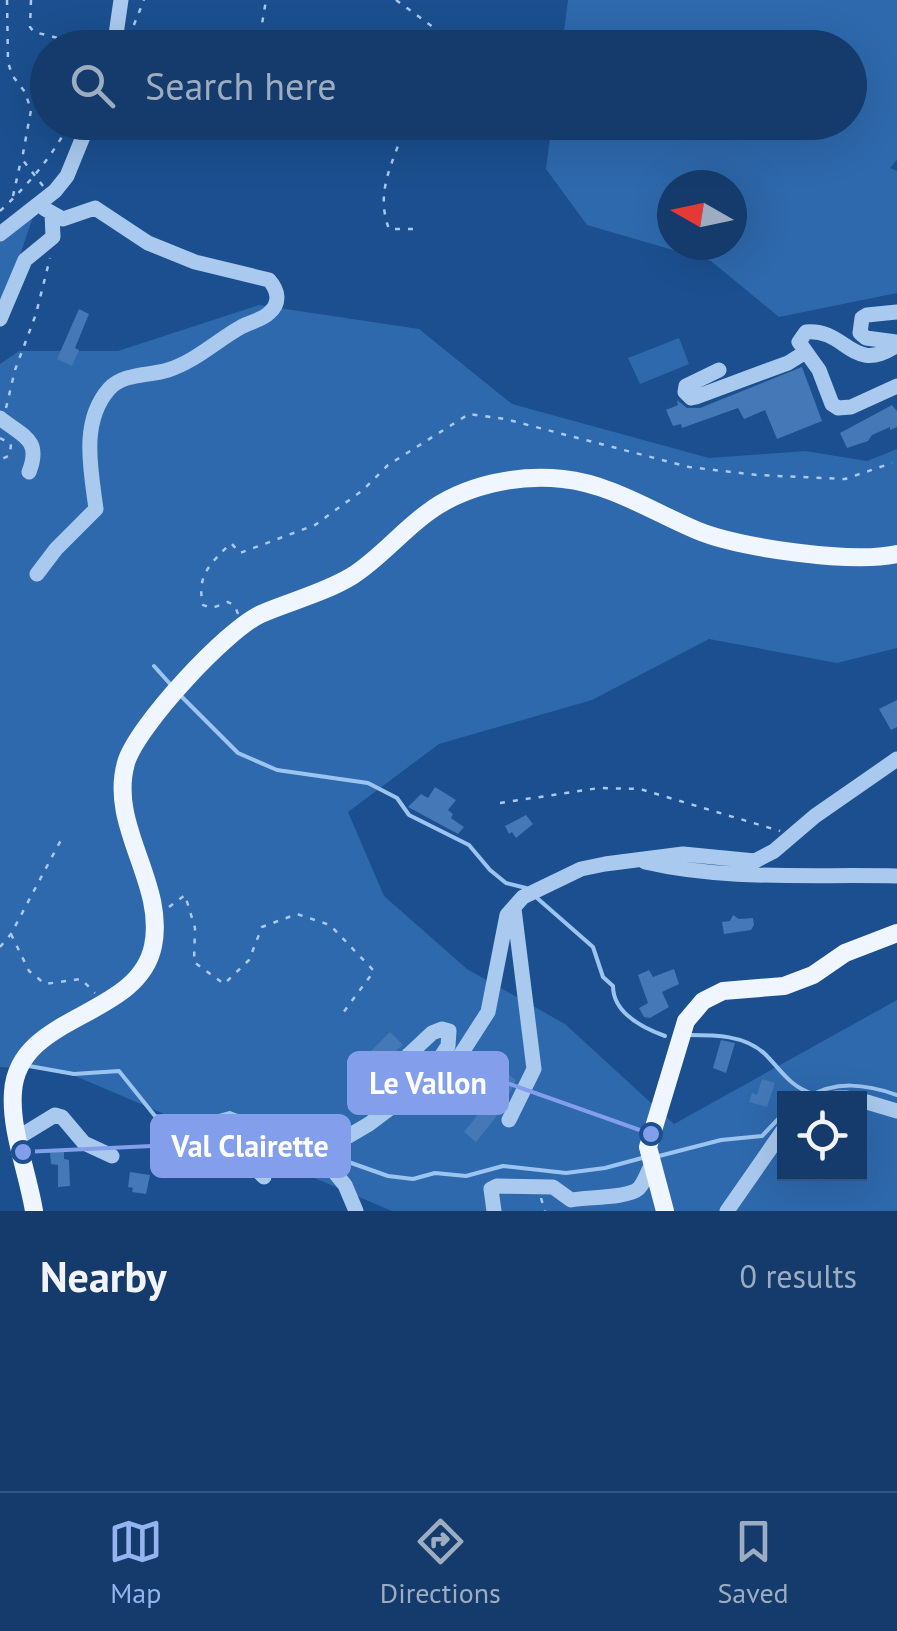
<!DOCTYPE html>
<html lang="en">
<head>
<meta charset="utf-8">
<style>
  body { margin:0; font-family:"PT Sans",sans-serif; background:#1d4271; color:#f1f3f6 }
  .controls { position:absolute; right:30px; bottom:30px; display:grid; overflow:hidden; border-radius:0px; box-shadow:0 10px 40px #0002 }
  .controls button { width:90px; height:90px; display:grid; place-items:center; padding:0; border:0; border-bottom:2px solid #33557e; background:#143b6b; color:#f1f3f6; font:50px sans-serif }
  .compass { position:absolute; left:657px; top:170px; width:90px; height:90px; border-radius:50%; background:#143b6b; box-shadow:0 10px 40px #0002; rotate:279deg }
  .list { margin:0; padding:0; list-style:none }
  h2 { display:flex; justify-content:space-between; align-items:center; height:130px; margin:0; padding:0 40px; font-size:42px }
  h2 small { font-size:32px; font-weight:400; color:#9dadc1 }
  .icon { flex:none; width:55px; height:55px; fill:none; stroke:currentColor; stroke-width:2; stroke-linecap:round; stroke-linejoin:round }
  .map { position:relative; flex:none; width:897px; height:1211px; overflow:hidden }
  .search { position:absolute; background:#143b6b; box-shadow:0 10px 40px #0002; left:30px; right:30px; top:30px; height:110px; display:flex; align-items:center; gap:25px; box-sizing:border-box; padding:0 35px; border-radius:55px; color:#9dadc1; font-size:38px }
  .sheet { height:280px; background:#143b6b }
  nav { display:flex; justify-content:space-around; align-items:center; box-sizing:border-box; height:140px; border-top:2px solid #33557e; background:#143b6b; font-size:28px; color:#9dadc1 }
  nav a { display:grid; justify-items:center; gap:5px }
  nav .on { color:#95b2f1 }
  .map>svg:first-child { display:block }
  .green { fill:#2e69ad; fill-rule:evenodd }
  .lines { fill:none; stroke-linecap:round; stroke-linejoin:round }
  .stream { stroke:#9cc4f0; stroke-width:4 }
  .building { fill:#4478b7 }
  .path { stroke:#a9c9ee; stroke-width:2.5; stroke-dasharray:5 8; stroke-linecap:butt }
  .minor { stroke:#a9c9ee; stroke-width:15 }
  .major { stroke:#f0f6ff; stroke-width:18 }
  .leader { fill:none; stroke:#839eea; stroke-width:4 }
  .callout-dot { fill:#839eea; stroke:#1b4f8f; stroke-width:4 }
  .callout { fill:#839eea; stroke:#839eea; stroke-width:4 }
  .callout-label { font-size:30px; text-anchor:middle; font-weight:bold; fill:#fff }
</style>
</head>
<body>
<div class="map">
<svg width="897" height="1211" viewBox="0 0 897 1211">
  <rect width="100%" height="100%" fill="#1b4f8f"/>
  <!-- green -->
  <path class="green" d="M568,0H897V160L890,168L897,171V293L779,317L711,261L587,225L546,169L552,123L850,122V48L562,47ZM672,185H732V245H672Z
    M35,211L0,314V238Z
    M259,305L419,329L512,404L709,458L805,451L867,461L897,449V648L837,663L709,639L592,700L439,744L348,812L384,896L467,969L565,1024L674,1124L897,1000V1211H392L61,1070L0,1067V364L19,351H118ZM784,1098H860V1174H784Z
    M679,338L689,364L640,384L628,358Z"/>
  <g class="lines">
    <!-- stream -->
    <path class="stream" d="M154,666L171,685
      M181,696L238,753L277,770L368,783L397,798L409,815L469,845L490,870L506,883L526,888
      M537,898L593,947L603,977L613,986C613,1013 643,1028 665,1036
      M689,1035C715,1035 745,1035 765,1054C782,1071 789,1086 813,1094
      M29,1066L74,1074L119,1071L155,1116L193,1123L230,1113L312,1144
      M807,1098C835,1080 866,1084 897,1095
      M659,1156L721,1140L762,1136L784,1113
      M340,1159L388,1176L413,1179L435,1173L466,1176L503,1166L566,1173L605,1168L642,1158"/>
  </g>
  <!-- building -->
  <path class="building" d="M79,309L89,314L75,348L79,350L72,366L57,359Z
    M802,367L822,421L777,439L765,410L744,419L738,408L682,428L681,424L673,426L666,410L678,405L677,400L687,408H700Z
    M892,405L897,411V427L890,430V427L872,435L868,441L847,448L840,433Z
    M897,700V727L891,730L879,709Z
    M435,787L456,800L448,810L453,814L451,818L464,827L458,834L408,807L421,794L428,798Z
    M526,815L533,824L516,838L512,832L509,834L505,826Z
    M733,915L739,919L753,918L754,925L751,930L724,934L722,922L730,921Z
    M674,969L679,984L662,992L669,1007L650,1018L644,1017L639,1008L648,1003L638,975L649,970L653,977Z
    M390,1032L403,1045L376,1067L373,1064L367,1070L359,1063Z
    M721,1040L735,1043L726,1073L713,1068Z
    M509,1075L516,1080L500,1112L476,1142L464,1132Z
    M762,1079L775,1083L767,1107L749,1102L752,1093L757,1095Z
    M50,1152H64V1159L69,1160L70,1186L58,1187V1165L51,1164Z
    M130,1172L150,1175L146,1194L132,1192L133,1188L128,1187Z"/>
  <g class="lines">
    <!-- path -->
    <path class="path" d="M7,0L8,62L12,75L25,92L31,110L22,159L43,186
      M31,0L30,27L34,32L62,39L77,48
      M396,0L433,27L440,37L437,48
      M129,37L144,0
      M258,48L266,0
      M406,122C395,161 374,189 389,229H413
      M13,196L21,160
      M0,211C28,185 53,156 70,122
      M6,408L15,370L36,314L50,258
      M0,438L11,444L10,455L0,460
      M238,614L235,606L228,602L212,608L203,605C196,575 211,563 231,543L240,553L315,525L363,490L388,465L469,414L505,419L689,467L757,475L845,479L892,463
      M500,803L599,788L640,789L780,831
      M169,907L185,895L195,928L194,962L224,984L249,960L262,927L297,914L330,925L374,971L340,1017
      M11,934L29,971L45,984L81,979L95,993
      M0,947L11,934L62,838
      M541,1198L545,1211"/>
    <!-- minor -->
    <path class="minor" d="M114,48L121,0
      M0,234L55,191L67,176L89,122
      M897,312L867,315L862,318L860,333L866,338L897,342
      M0,319L25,260L53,237L52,213L45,209
      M897,345C852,376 847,328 806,332L799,342L819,370L832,404L838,408L851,407L897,386
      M719,370L686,386L685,392L691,398L696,397L788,363L804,353
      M0,418C22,436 42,439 29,472
      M37,574L56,549L96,509C91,470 80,422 109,389C123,373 149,376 168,370C196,361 216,341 241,327C250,322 262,320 269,313C281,303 278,290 269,280L195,262L148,243L95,208L63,219L52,213
      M645,862C726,881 813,874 897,876
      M373,1083L401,1062L432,1033L442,1029L449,1031L448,1046L430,1073L433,1085
      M836,1098H847
      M860,1100L897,1111
      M509,1120L534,1069L514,909
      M19,1137L55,1115L62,1117L84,1143L112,1156
      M264,1177C251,1164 235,1145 232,1126L329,1158
      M356,1211L345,1185L331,1168L330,1152L335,1144L369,1124L397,1103L445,1077L452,1068L488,1012L507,915L523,897L581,869L605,864L683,854L755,861L774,851L815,816L897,759
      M494,1211L491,1189L497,1186L553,1187L571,1200C586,1197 628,1198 638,1189C644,1184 647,1173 651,1166
      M727,1211L784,1129"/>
    <!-- major -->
    <path class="major" d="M34,1211C28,1173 10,1130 13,1092C18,1013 138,1019 153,946C166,883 108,826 126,763C136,727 227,629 261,614C291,601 324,593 352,576C379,559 401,532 427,513C464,485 517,474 563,479C611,484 653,512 696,530C738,548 853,564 897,554
      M665,1211L648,1147L686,1021L703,1001L723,991L784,986L813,975L845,953L897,933"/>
  </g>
  <!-- callouts -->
  <path class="leader" d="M651 1134L507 1083M23 1152L152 1146"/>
  <g class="callout-dot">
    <circle cx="651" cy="1134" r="10"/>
    <circle cx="23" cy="1152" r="10"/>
  </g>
  <g class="callout">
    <rect x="349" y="1053" width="158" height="60" rx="10"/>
    <rect x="152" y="1116" width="197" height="60" rx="10"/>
  </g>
  <g class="callout-label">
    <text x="428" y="1094">Le Vallon</text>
    <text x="250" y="1157">Val Clairette</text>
  </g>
</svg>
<div class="controls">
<button><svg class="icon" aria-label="locate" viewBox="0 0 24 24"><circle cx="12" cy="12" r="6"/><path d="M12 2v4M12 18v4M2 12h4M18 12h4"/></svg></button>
</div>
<svg class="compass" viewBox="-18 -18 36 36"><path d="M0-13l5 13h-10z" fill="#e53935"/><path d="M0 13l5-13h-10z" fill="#9dadc1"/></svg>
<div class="search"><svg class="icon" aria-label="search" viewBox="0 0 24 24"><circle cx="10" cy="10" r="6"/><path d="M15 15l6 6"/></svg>Search here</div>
</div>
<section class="sheet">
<h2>Nearby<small>0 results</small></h2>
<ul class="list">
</ul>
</section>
<nav>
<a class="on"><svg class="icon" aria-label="map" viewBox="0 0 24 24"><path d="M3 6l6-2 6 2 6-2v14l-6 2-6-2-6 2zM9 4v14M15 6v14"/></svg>Map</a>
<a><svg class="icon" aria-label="directions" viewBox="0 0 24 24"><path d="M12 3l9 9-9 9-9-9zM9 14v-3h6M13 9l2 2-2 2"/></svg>Directions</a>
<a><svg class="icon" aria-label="saved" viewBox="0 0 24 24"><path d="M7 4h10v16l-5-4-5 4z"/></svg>Saved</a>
</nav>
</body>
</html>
